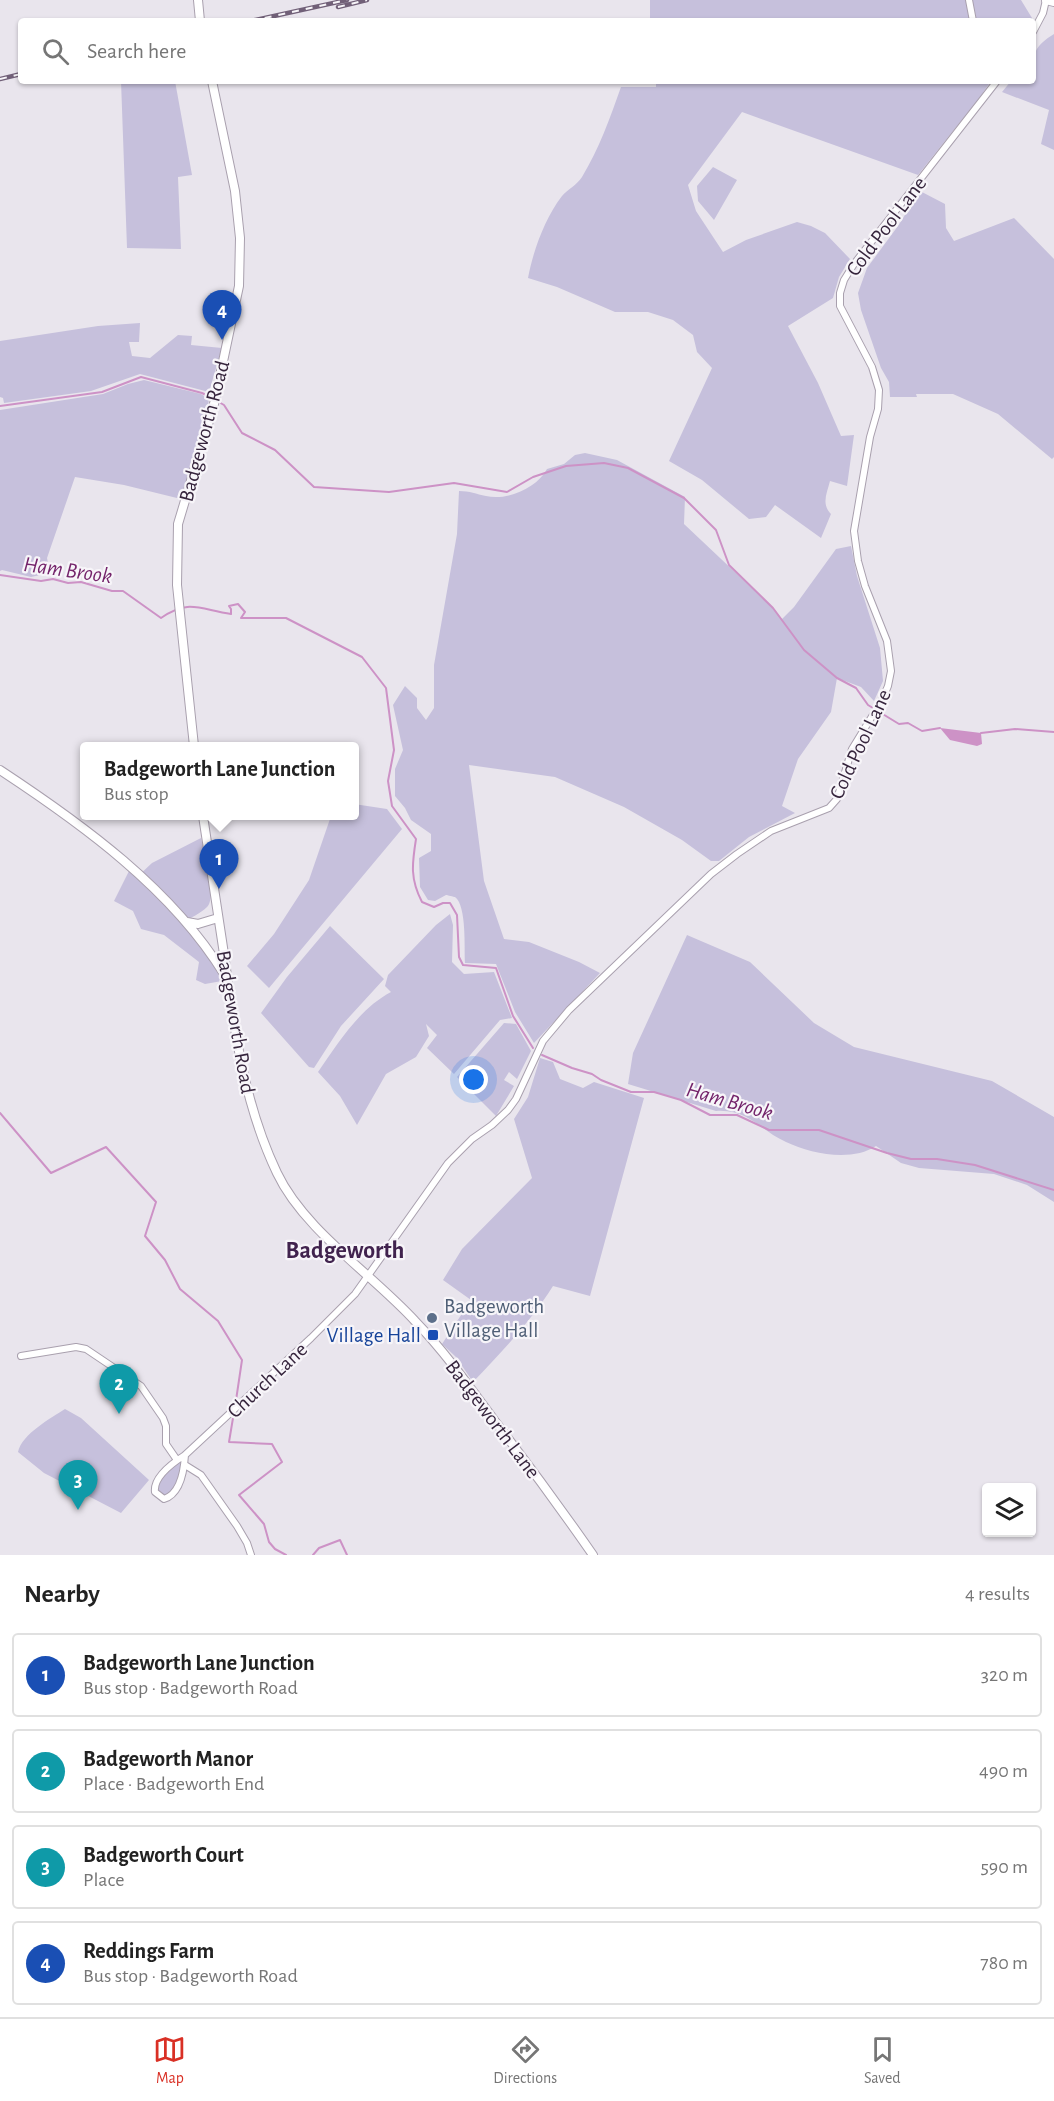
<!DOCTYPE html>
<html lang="en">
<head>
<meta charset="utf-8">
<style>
  body { margin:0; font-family:"Alegreya Sans",sans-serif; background:#f2f2f2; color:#222 }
  .controls { position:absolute; right:18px; bottom:18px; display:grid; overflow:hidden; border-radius:6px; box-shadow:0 2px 4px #0004 }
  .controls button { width:54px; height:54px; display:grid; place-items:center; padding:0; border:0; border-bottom:2px solid #e0e0e0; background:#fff; color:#222; font:30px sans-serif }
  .you { position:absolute; left:474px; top:1080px; width:21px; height:21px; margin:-15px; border:4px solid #fff; border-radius:50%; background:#1a73e8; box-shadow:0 0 0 9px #1a73e833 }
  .badge { display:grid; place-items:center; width:39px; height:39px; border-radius:50%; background:#d93025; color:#fff; font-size:20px; font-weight:700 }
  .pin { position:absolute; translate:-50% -50px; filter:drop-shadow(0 2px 3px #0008) }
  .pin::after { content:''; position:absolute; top:32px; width:21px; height:18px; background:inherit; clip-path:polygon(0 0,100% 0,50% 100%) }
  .popup { position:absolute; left:80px; top:742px; width:279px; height:78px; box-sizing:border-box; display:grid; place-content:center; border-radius:6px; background:#fff; filter:drop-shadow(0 2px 4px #0005); font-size:20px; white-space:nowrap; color:#767676 }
  .popup b { font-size:22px; color:#222 }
  .popup::after { content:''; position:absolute; left:50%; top:100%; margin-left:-12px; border:12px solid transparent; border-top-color:#fff }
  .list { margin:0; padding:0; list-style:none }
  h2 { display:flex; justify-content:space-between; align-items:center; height:78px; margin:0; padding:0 24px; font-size:26px }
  h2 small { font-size:20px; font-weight:400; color:#767676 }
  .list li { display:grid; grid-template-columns:39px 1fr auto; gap:18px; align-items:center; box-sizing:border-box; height:84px; margin:0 12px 12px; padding:0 12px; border:2px solid #e0e0e0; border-radius:6px }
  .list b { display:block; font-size:22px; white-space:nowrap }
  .list p { margin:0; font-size:20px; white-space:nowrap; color:#767676 }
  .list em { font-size:20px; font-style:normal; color:#767676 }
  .icon { flex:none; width:33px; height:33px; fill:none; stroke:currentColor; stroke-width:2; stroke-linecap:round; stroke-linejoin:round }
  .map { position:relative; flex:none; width:1054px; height:1555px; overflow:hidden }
  .search { position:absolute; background:#fff; box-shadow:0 2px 4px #0004; left:18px; right:18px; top:18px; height:66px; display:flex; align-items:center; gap:15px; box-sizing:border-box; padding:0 21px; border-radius:6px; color:#767676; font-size:22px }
  .sheet { height:462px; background:#fff }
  nav { display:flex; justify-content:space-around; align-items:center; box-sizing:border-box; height:84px; border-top:2px solid #e0e0e0; background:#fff; font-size:16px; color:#767676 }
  nav a { display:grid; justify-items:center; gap:3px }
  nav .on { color:#d93025 }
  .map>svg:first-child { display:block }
  .green { fill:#c6c0dc }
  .water { fill:#cd92c6 }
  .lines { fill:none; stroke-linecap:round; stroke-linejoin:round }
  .stream { stroke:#cd92c6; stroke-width:2 }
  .minor-casing { stroke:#a9a0ae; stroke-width:8 }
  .tertiary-casing { stroke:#a9a0ae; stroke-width:10 }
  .minor { stroke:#fff; stroke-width:6 }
  .tertiary { stroke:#fff; stroke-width:8 }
  .rail-casing { stroke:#716078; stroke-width:4.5 }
  .rail { stroke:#f7f5f9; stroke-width:2; stroke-dasharray:7; stroke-linecap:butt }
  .service-dot { fill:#5c6f8a; stroke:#f7f5f9; stroke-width:2 }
  .transit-dot { fill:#1a4fb4; stroke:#f7f5f9; stroke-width:2 }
  .labels { text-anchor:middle; stroke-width:4.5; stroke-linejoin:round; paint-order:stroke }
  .street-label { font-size:21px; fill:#36253d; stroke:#f7f5f9 }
  .service-label { font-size:21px; fill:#4e5e75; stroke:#f7f5f9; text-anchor:start }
  .transit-label { font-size:21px; fill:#164399; stroke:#f7f5f9; text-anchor:end }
  .water-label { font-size:22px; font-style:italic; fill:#74246b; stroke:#f7f5f9 }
  .quarter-label { font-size:24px; font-weight:bold; fill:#41234e; stroke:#f7f5f9 }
</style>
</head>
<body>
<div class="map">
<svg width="1054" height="1555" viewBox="0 0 1054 1555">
  <rect width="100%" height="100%" fill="#e9e5ed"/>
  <!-- green -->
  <path class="green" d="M650,0H966L970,21H650Z
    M971,0H1021L1032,18L1031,21H977Z
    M1054,34V150L1041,144L1049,110L1002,92L1011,81H1033C1033,57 1031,48 1054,34Z
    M121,81H175L192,175L178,177L181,249L127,248Z
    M656,81H991L980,97L918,175L742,112L688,185L696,211L723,252L746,240L797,222L811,226L825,233L850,259L839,277L833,298L788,326L818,383L841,436L854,435L847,486L830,481C827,493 821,504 831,514L821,538L775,505L766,517L749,519L702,480L669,461L712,368L697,352L693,335L673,320L648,312H615L557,287L528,278C533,251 545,218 562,196C568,189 577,185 582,177C599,149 610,118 621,87H656Z
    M713,167L737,180L714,220L698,201L697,186Z
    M920,191L945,204L946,228L954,241L1014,218L1054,259V457L1052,459L998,414L953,394H916L917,397H890L889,382L881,368L861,310L858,293L867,268L898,226Z
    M140,323L139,342H129L132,356L150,358L178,335L192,336L191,345L222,348L209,392L140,374L91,391L4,403L3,398L0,397V341L98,326Z
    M144,380L201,394L209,399L206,418L181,499L124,485L75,477L47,558L50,573L31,577L2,570L0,571V410L103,394L128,384Z
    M585,453L617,460L685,497L684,524L773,608L782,619L794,607L836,549L851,546L857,576L880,648L883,681L874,701L861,687L837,678L831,712L798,759L782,806L795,813L749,837L719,861H711L682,840L624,807L555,777L469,765L484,881L504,939L529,942L579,962L600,973L534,1043L515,1012L496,964L465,963C464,949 467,906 455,897C454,897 447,895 446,895L435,901L428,900L420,887L419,858L431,851V834L411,820L405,808L395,796V769L403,750L393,705L405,686L417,698V708L426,720L434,708V665L457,534L459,491C470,491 476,494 486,496C507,501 537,488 547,469L564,464L575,455Z
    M354,804L387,809L402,829L269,988L247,966L274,934L309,880L331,816H354Z
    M201,838C204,852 217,898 207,907C201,913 191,918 183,922L216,968L222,981L205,984L196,980L199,962L164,935L141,929L133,911L114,901L129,871L137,877L152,863Z
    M450,914L453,925L452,962L464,974L494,972L512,1018L500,1020L454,1074L427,1048L437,1035L426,1024L429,1036L416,1057L386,1074L357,1125L340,1096L318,1072C339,1042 359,1009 391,992L385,986L388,975L436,925Z
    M330,926L384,979L341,1026L314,1068L309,1067L261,1013L287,977Z
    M687,935L750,962L814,1023L854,1047L992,1081L1054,1117V1202L1027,1185L994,1174L919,1168L901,1163L876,1146C852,1162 811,1154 786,1142C759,1130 749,1109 716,1111L628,1084L633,1053Z
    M504,1023L516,1024L531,1051L517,1079L509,1072L504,1080L514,1086L496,1116L457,1077Z
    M540,1058L553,1062L560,1079L583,1088L594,1082L644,1098L590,1296L553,1286C531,1321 502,1352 473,1382L456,1357L442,1344L471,1300L443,1280L462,1249L532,1178L514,1119L528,1097Z
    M65,1409L81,1418L149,1480L121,1513L44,1473L18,1452C22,1434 51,1418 65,1409Z
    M185,1455L178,1488L168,1498L155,1492L157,1481Z"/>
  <!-- water -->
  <path class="water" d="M940,728L981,733L982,744L977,746L950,740Z"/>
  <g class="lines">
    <!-- stream -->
    <path class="stream" d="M217,401L224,405L242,433L275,450L314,487L389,492L454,483L507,492L533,477L566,466L604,463L628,468L684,498L716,530L729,565L773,608L804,650L837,678L856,688L868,705L899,724L908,723L922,731L940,728
      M0,406L102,392L141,377L202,393L212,398
      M0,575L41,581L53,579L68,583L81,582L112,591H123L161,618C189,598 201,610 231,614V609L229,606L238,604L245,612L241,618H286L362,657L386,688L394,750L388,781L392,806L416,839C412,864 410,879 422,902L434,907L443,903H450L457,915L459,957L463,965L496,968L513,1016L533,1048
      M981,733L1015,729L1054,732
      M542,1055L572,1068L592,1074L601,1080L631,1092H654L681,1100L710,1115H737L769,1130H819L887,1153L911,1159H937L975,1165L1054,1190
      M0,1113L51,1173L106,1147L156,1202L145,1236L165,1260L180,1289L218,1321L242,1360L235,1407
      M234,1412L229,1442L272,1444L282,1462L239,1495L264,1524L269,1542L275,1549L286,1555
      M313,1555L319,1548L340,1540L347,1555"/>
    <defs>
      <path id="minor" d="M969,0L973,21
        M1033,32L1043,13L1046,0
        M21,1356L76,1347L86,1349L141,1386L163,1418L166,1426V1444L177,1460
        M185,1455C184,1471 180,1494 164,1499L155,1492C153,1477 174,1462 185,1455L311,1338L355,1294L448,1163L472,1139L492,1125L508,1110L516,1099L543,1041L569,1010L711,874L737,854L771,831L829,808L837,799L852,749L882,700L888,686L891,671L887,641L865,586L858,561L854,531L870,437L878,409L879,390L872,367L840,306V293L844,280L854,264L997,81
        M185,1465L201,1475L237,1526L247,1543L251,1555"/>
      <path id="tertiary" d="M198,0L200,21
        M1046,0L1054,2
        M194,746L177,585L178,524L214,404L239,286L240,238L235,191L212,81
        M0,770C82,824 172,889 224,974
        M203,816C210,862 217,908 224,954C234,1029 244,1104 277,1173C304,1230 372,1274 415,1321C444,1351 469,1386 494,1420C528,1464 561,1509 593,1555
        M187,922L198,924L218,918"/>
    </defs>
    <!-- minor casing -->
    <use href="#minor" class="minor-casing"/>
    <!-- tertiary casing -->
    <use href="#tertiary" class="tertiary-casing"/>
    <!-- minor -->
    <use href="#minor" class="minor"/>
    <!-- tertiary -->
    <use href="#tertiary" class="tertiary"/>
    <defs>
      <path id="rail" d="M338,7L367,0
        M251,21L347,0
        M0,79L21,74"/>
    </defs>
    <!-- rail casing -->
    <use href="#rail" class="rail-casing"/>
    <!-- rail -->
    <use href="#rail" class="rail"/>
  </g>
  <!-- markers -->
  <circle class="service-dot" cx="432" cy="1318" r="6"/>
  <rect class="transit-dot" x="427" y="1329" width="12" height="12" rx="3"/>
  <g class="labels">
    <!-- street labels -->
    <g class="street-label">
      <text transform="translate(886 226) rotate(-53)" y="7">Cold Pool Lane</text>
      <text transform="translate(204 431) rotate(-75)" y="7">Badgeworth Road</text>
      <text transform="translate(860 744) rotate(-65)" y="7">Cold Pool Lane</text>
      <text transform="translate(236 1022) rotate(80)" y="7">Badgeworth Road</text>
      <text transform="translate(267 1380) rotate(-43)" y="7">Church Lane</text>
      <text transform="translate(493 1419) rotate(53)" y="7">Badgeworth Lane</text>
    </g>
    <!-- service labels -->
    <g class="service-label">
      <text x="444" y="1313">Badgeworth<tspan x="444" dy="24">Village Hall</tspan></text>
    </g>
    <!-- transit labels -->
    <g class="transit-label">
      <text x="421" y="1342">Village Hall</text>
    </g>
    <!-- water labels -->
    <g class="water-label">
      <text transform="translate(68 569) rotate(8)" y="8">Ham Brook</text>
      <text transform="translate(730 1100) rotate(16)" y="8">Ham Brook</text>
    </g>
    <!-- quarter labels -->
    <g class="quarter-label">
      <text x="345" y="1258">Badgeworth</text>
    </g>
  </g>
</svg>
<div class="controls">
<button><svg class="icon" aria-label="layers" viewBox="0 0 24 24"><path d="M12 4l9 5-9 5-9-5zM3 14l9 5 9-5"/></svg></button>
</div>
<div class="you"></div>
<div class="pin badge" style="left:219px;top:889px;background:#1a4fb4">1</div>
<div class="popup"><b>Badgeworth Lane Junction</b>Bus stop</div>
<div class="pin badge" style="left:119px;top:1414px;background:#0f9aa8">2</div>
<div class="pin badge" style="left:78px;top:1510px;background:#0f9aa8">3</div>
<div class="pin badge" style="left:222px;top:340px;background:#1a4fb4">4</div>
<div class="search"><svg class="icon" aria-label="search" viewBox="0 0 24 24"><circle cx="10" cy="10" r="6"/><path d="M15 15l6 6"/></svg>Search here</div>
</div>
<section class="sheet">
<h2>Nearby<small>4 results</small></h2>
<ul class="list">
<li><span class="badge" style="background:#1a4fb4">1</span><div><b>Badgeworth Lane Junction</b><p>Bus stop · Badgeworth Road</p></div><em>320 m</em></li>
<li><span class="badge" style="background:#0f9aa8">2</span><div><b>Badgeworth Manor</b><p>Place · Badgeworth End</p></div><em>490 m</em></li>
<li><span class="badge" style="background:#0f9aa8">3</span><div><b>Badgeworth Court</b><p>Place</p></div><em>590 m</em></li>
<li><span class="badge" style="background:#1a4fb4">4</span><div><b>Reddings Farm</b><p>Bus stop · Badgeworth Road</p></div><em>780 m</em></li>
</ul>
</section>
<nav>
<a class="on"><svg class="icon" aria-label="map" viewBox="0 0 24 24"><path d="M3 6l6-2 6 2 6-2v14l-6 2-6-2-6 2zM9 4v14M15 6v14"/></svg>Map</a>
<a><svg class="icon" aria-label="directions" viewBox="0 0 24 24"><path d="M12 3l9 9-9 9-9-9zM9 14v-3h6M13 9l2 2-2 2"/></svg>Directions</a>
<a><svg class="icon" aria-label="saved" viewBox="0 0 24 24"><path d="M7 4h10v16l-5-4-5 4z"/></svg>Saved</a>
</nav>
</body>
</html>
